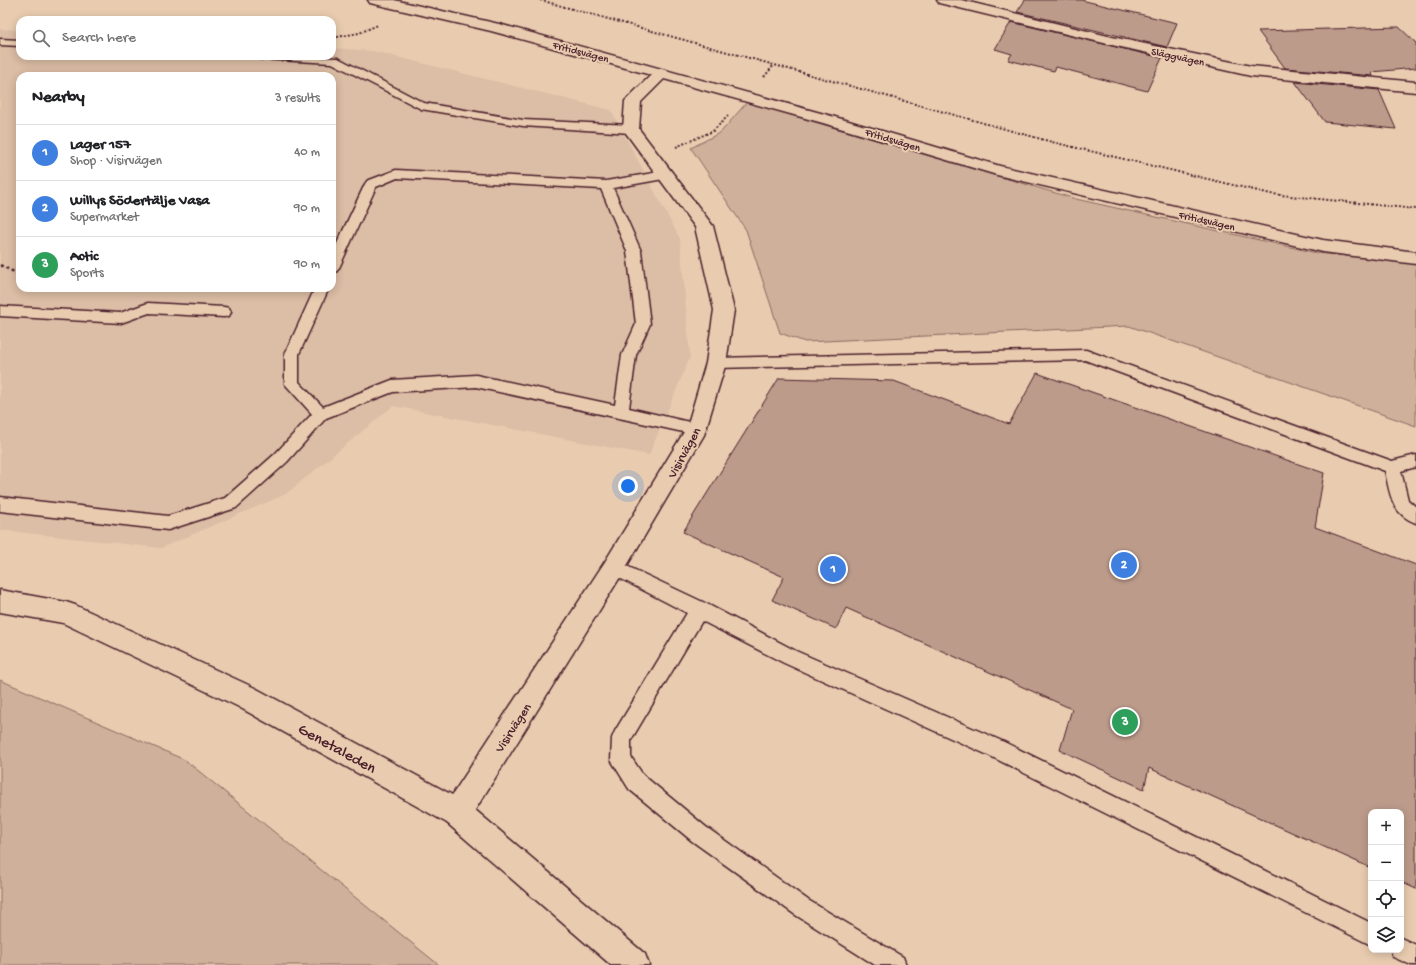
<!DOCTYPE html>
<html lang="en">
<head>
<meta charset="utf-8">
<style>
  body { margin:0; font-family:"Gochi Hand",sans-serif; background:#f2f2f2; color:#202124 }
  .controls { position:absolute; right:12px; bottom:12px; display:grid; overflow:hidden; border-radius:8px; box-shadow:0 2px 10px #0003 }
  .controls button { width:36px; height:36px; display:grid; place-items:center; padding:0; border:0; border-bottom:1px solid #e0e0e0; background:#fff; color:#202124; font:20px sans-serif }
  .you { position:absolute; left:628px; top:486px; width:14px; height:14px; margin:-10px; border:3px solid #fff; border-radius:50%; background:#1a73e8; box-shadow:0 0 0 6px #1a73e833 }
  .badge { display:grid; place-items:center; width:26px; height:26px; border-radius:50%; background:#d1495b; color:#fff; font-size:13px; font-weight:700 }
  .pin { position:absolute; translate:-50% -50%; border:2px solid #fff; box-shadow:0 1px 4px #0006 }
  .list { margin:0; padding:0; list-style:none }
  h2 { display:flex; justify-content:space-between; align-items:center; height:52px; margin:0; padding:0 16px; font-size:17px }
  h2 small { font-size:13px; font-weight:400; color:#757577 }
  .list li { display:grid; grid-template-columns:26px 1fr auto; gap:12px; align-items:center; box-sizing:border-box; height:56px; padding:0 16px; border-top:1px solid #e0e0e0 }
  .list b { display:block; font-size:15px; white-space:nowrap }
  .list p { margin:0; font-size:13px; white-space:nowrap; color:#757577 }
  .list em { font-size:13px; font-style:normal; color:#757577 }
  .icon { flex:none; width:22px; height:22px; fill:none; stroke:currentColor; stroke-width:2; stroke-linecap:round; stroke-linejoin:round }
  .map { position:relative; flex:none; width:1416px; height:965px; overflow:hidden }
  .search { position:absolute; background:#fff; box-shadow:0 2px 10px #0003; left:16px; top:16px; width:320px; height:44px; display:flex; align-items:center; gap:10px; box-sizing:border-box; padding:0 14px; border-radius:12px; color:#757577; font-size:15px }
  .panel { position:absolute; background:#fff; box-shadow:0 2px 10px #0003; left:16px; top:72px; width:320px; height:220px; border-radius:12px }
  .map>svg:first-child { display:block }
  .built { fill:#dcbda5; fill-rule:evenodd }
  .green { fill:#cfb09a; stroke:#8c6862 }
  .building { fill:#bc9b8b; stroke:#4a1f2b }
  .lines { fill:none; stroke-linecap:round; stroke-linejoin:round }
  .service-casing { stroke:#4a1f2b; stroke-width:3 }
  .minor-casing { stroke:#4a1f2b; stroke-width:3 }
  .secondary-casing { stroke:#4a1f2b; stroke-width:3 }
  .path-far1 { stroke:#4a1f2b; stroke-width:2; stroke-dasharray:2 2; stroke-linecap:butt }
  .path { stroke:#4a1f2b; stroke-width:2.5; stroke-dasharray:3 3; stroke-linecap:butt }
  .service { fill:#e9ccb0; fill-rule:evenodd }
  .minor { fill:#e9ccb0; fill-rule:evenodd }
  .secondary { fill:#e9ccb0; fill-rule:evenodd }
  .labels { text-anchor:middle; stroke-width:4; stroke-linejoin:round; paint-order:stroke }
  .far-street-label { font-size:11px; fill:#4a1f2b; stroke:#e9ccb0 }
  .street-label { font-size:13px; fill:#4a1f2b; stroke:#e9ccb0 }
  .near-street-label { font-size:16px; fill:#4a1f2b; stroke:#e9ccb0 }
</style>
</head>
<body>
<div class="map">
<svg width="1416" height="965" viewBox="0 0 1416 965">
  <rect width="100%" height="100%" fill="#e9ccb0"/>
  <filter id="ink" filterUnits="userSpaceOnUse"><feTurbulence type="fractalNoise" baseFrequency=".025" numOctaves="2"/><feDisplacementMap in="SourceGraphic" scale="8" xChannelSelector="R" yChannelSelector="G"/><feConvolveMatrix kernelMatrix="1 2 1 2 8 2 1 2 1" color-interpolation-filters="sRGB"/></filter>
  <g filter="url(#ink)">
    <!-- built -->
    <path class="built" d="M0,29L20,30V56H332V48L373,51L611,110L680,239L690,357L649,455L393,406L286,494L161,548L0,530ZM20,76H332V288H20Z"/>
    <!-- green -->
    <path class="green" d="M747,102L1076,199L1317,253L1416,263V426L1129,326L805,342L780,333L746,230L691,148L721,132Z
      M0,680L185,760L439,965H0Z"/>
    <!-- building -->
    <path class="building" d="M1025,0H1081L1177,23L1167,47L1017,12Z
      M1011,22L1112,46L1162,58L1147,91L1056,67L1054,71L1008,60L1012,54L995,49Z
      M1399,27L1416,43V68L1372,72L1373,76L1285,68L1258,31Z
      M1295,82L1379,90L1396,129L1325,122Z
      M1037,373L1324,473L1315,527L1416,565V889L1401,882V812H1371V868L1149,768L1144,789L1060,750L1072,709L846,608L836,629L772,600L784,577L683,532L779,378L894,381L1009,424Z"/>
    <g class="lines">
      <defs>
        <path id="service" d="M0,39L20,40V46L0,45Z
          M255,56L338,58L424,103L523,120L631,125L637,129L631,133L523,126L421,109L332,63L260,59Z
          M396,170L606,181L665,171L669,172L671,175L669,178L613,188L641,251L650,324L636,355L629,408L702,425L705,429L702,433L697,435L476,387L393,392L326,418L287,462L236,508L168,530L0,511V497L168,516L225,498L275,454L312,414L285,384V354L315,288H329L299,354V382L323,407L392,380L476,375L615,405L622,355L636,324L627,251L601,189L397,178L376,187L339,268L337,271L332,273V254L365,184L367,181Z
          M148,303L224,307L229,308L231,312L229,316L224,317L149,313L121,323L0,316V306L120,313Z
          M1086,350L1392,461L1416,455V467L1401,471L1408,500L1416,507V523C1391,514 1390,493 1385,471L1085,360L716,368L711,367L709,363L711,359L716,358Z
          M614,560L705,603L796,651L1002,741L1371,923V945L988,755L784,663L702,621L631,740V757L643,775L706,827L808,900L903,957L906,965H875L794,914L692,841L629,789L611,760L612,738L615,731L687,613L608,572L605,567L608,562Z
          M1401,938L1416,945V965H1411L1393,957L1391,950H1401Z"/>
        <path id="minor" d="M368,0H394L499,24L835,117L1000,166L1323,240L1416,252V264L1323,252L997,175L823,123L664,79L641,102L639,129L713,226L734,310L726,363L704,435L622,574L467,823L457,827L447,823L443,813L447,803L606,560L687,427L706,363L714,310L695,227L623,129L625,101L651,75L491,31L370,3Z
          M937,0H961L1112,37L1251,66L1416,82V92L1251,76L1112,45L939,3Z"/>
        <path id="secondary" d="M0,590L66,602L75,605L255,688L467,803L645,954L649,965H611L447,823L237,706L63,623L0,612Z"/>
      </defs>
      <!-- service casing -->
      <use href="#service" class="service-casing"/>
      <!-- minor casing -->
      <use href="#minor" class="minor-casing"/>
      <!-- secondary casing -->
      <use href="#secondary" class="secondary-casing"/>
      <!-- path-far1 -->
      <path class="path-far1" d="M540,0L1052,142L1271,194L1416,209
        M337,37L359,33L378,25
        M764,77L774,65
        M676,147L713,131L728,116"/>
      <!-- path -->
      <path class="path" d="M0,265L20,275"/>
      <!-- service -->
      <use href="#service" class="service"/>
      <!-- minor -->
      <use href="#minor" class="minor"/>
      <!-- secondary -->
      <use href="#secondary" class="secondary"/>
    </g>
  </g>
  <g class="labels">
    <!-- far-street labels -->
    <g class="far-street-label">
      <text transform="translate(581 51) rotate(15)" y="4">Fritidsvägen</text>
      <text transform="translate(1178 56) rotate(12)" y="4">Släggvägen</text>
      <text transform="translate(893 139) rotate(17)" y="4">Fritidsvägen</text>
      <text transform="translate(1207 220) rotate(13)" y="4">Fritidsvägen</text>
    </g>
    <!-- street labels -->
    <g class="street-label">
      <text transform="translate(683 452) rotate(-61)" y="5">Visirvägen</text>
      <text transform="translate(512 727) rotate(-57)" y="5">Visirvägen</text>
    </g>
    <!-- near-street labels -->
    <g class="near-street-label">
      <text transform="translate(338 747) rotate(29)" y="6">Genetaleden</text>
    </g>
  </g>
</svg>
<div class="controls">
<button>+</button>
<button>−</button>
<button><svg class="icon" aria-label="locate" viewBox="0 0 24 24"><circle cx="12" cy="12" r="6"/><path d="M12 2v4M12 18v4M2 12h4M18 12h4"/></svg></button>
<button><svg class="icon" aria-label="layers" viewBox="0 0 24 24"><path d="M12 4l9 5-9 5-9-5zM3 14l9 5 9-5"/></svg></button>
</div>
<div class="you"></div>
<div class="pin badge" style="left:833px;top:569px;background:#3f7fe0">1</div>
<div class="pin badge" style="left:1124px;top:565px;background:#3f7fe0">2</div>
<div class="pin badge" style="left:1125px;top:722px;background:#2e9e5b">3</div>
<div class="search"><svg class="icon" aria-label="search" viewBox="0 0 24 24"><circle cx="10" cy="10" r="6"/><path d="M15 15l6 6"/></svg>Search here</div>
<section class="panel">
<h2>Nearby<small>3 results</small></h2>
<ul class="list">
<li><span class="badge" style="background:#3f7fe0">1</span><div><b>Lager 157</b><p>Shop · Visirvägen</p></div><em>40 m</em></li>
<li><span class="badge" style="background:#3f7fe0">2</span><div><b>Willys Södertälje Vasa</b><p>Supermarket</p></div><em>90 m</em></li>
<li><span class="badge" style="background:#2e9e5b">3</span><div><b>Actic</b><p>Sports</p></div><em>90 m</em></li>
</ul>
</section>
</div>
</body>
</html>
